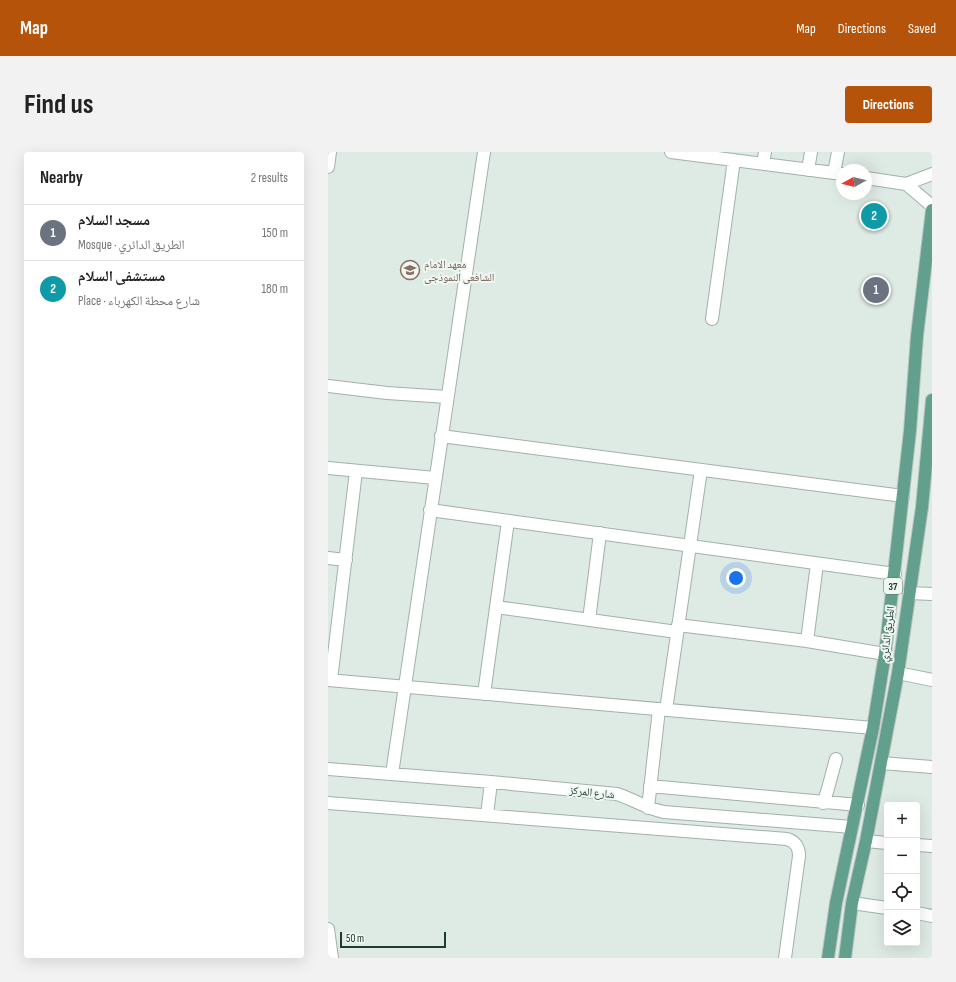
<!DOCTYPE html>
<html lang="en">
<head>
<meta charset="utf-8">
<style>
  body { margin:0; font-family:"Sofia Sans Condensed","Noto Naskh Arabic",sans-serif; background:#f2f2f2; color:#222 }
  .controls { position:absolute; right:12px; bottom:12px; display:grid; overflow:hidden; border-radius:4px; box-shadow:0 4px 16px #0002 }
  .controls button { width:36px; height:36px; display:grid; place-items:center; padding:0; border:0; border-bottom:1px solid #e0e0e0; background:#fff; color:#222; font:20px sans-serif }
  .compass { position:absolute; left:508px; top:12px; width:36px; height:36px; border-radius:50%; background:#fff; box-shadow:0 4px 16px #0002; rotate:262deg }
  .scale { position:absolute; left:12px; bottom:10px; width:106px; box-sizing:border-box; padding-left:4px; border:2px solid #203931; border-top:0; font-size:11px; line-height:14px; white-space:nowrap; color:#203931; -webkit-text-stroke:3px #eef7f2; paint-order:stroke }
  .you { position:absolute; left:408px; top:426px; width:14px; height:14px; margin:-10px; border:3px solid #fff; border-radius:50%; background:#1a73e8; box-shadow:0 0 0 6px #1a73e833 }
  .badge { display:grid; place-items:center; width:26px; height:26px; border-radius:50%; background:#b45309; color:#fff; font-size:13px; font-weight:700 }
  .pin { position:absolute; translate:-50% -50%; border:2px solid #fff; box-shadow:0 1px 4px #0006 }
  .list { margin:0; padding:0; list-style:none }
  h2 { display:flex; justify-content:space-between; align-items:center; height:52px; margin:0; padding:0 16px; font-size:17px }
  h2 small { font-size:13px; font-weight:400; color:#767676 }
  .list li { display:grid; grid-template-columns:26px 1fr auto; gap:12px; align-items:center; box-sizing:border-box; height:56px; padding:0 16px; border-top:1px solid #e0e0e0 }
  .list b { display:block; font-size:15px; white-space:nowrap }
  .list p { margin:0; font-size:13px; white-space:nowrap; color:#767676 }
  .list em { font-size:13px; font-style:normal; color:#767676 }
  .icon { flex:none; width:22px; height:22px; fill:none; stroke:currentColor; stroke-width:2; stroke-linecap:round; stroke-linejoin:round }
  .map { position:relative; flex:none; width:604px; height:806px; overflow:hidden; border-radius:4px }
  header { display:flex; align-items:center; gap:24px; box-sizing:border-box; height:56px; padding:0 20px; background:#b45309; color:#fff }
  header strong { font-size:19px }
  nav { display:flex; gap:22px; margin-inline-start:auto; font-size:14px }
  .intro { display:flex; align-items:center; justify-content:space-between; box-sizing:border-box; height:96px; padding:0 24px }
  h1 { margin:0; font-size:28px }
  .button { padding:10px 18px; border-radius:4px; background:#b45309; color:#fff; font-size:14px; font-weight:700 }
  main { display:flex; gap:24px; padding:0 24px }
  aside { flex:1; background:#fff; border-radius:4px; box-shadow:0 4px 16px #0002 }
  .map>svg:first-child { display:block }
  .lines { fill:none; stroke-linecap:round; stroke-linejoin:round }
  .minor-casing { stroke:#a1b1ab; stroke-width:14 }
  .major-casing { stroke:#bcc4c1; stroke-width:14 }
  .minor { stroke:#fff; stroke-width:12 }
  .major { stroke:#639f8d; stroke-width:12 }
  .labels { text-anchor:middle; stroke-width:4; stroke-linejoin:round; paint-order:stroke }
  .shield { fill:#eef7f2; stroke:#5e726b; stroke-width:1 }
  .shield-label { font-size:10px; font-weight:bold; fill:#203931 }
  .education-label { font-size:11px; fill:#785e54; stroke:#eef7f2; text-anchor:start }
  .street-label { font-size:11px; fill:#203931; stroke:#eef7f2 }
</style>
</head>
<body>
<header>
<strong>Map</strong>
<nav><a>Map</a><a>Directions</a><a>Saved</a></nav>
</header>
<div class="intro"><h1>Find us</h1><a class="button">Directions</a></div>
<main>
<aside>
<h2>Nearby<small>2 results</small></h2>
<ul class="list">
<li><span class="badge" style="background:#6b7280">1</span><div><b>مسجد السلام</b><p>Mosque · الطريق الدائري</p></div><em>150 m</em></li>
<li><span class="badge" style="background:#0f9aa8">2</span><div><b>مستشفى السلام</b><p>Place · شارع محطة الكهرباء</p></div><em>180 m</em></li>
</ul>
</aside>
<div class="map">
<svg width="604" height="806" viewBox="0 0 604 806">
  <rect width="100%" height="100%" fill="#deeae4"/>
  <g class="lines">
    <defs>
      <path id="minor" d="M343,0L514,22
        M435,12L437,0
        M0,15L2,0
        M480,18L483,0
        M506,21L510,0
        M538,26L578,32L604,22
        M578,32L604,54
        M384,167L406,8
        M0,234L59,241L119,245
        M113,284L575,344
        M0,316L107,326
        M102,358L567,422
        M0,406L18,408
        M581,441L604,442
        M168,455L349,480
        M261,468L272,381
        M350,473L479,489L557,502
        M479,489L489,412
        M570,521L604,528
        M0,528L545,576
        M3,528L28,319
        M156,542L180,369
        M338,558L373,318
        M553,611L604,615
        M0,617L163,630L289,642C305,647 319,657 336,660L524,675
        M64,622L156,0
        M322,634L530,653
        M0,651L459,687C468,690 471,695 471,704L457,806
        M495,651L499,640L508,607
        M320,656L331,557
        M159,663L163,630
        M538,689L559,691
        M589,693L604,694
        M524,751L559,756
        M589,761L604,764
        M0,777L4,806"/>
      <path id="major" d="M500,806L508,751L545,576L557,502L582,279L589,184L604,58
        M517,806L524,751L538,689L570,521L594,355L604,248"/>
    </defs>
    <!-- minor casing -->
    <use href="#minor" class="minor-casing"/>
    <!-- major casing -->
    <use href="#major" class="major-casing"/>
    <!-- minor -->
    <use href="#minor" class="minor"/>
    <!-- major -->
    <use href="#major" class="major"/>
  </g>
  <!-- icons -->
  <defs>
    <symbol id="school-ring" viewBox="-11 -11 22 22"><circle r="9.5" fill="#eef7f2" stroke="#8d6e63" stroke-width="1.5"/><path d="M0-5L7-2L0 1L-7-2ZM-4 1L0 2.5L4 1V4Q0 6-4 4Z" fill="#8d6e63"/></symbol>
  </defs>
  <g fill-rule="evenodd">
    <use href="#school-ring" x="71" y="107" width="22" height="22"/>
  </g>
  <g class="labels">
    <!-- shield labels -->
    <rect class="shield" x="556" y="426" width="18" height="16" rx="3"/>
    <g class="shield-label">
      <text x="565" y="438">37</text>
    </g>
    <!-- education labels -->
    <g class="education-label">
      <text x="96" y="116">معهد الامام<tspan x="96" dy="13">الشافعى النموذجى</tspan></text>
    </g>
    <!-- street labels -->
    <g class="street-label">
      <text transform="translate(559 482) rotate(-83)" y="4">الطريق الدائري</text>
      <text transform="translate(264 640) rotate(6)" y="4">شارع المركز</text>
    </g>
  </g>
</svg>
<div class="controls">
<button>+</button>
<button>−</button>
<button><svg class="icon" aria-label="locate" viewBox="0 0 24 24"><circle cx="12" cy="12" r="6"/><path d="M12 2v4M12 18v4M2 12h4M18 12h4"/></svg></button>
<button><svg class="icon" aria-label="layers" viewBox="0 0 24 24"><path d="M12 4l9 5-9 5-9-5zM3 14l9 5 9-5"/></svg></button>
</div>
<svg class="compass" viewBox="-18 -18 36 36"><path d="M0-13l5 13h-10z" fill="#e53935"/><path d="M0 13l5-13h-10z" fill="#767676"/></svg>
<div class="scale">50 m</div>
<div class="you"></div>
<div class="pin badge" style="left:548px;top:138px;background:#6b7280">1</div>
<div class="pin badge" style="left:546px;top:64px;background:#0f9aa8">2</div>
</div>
</main>
</body>
</html>
